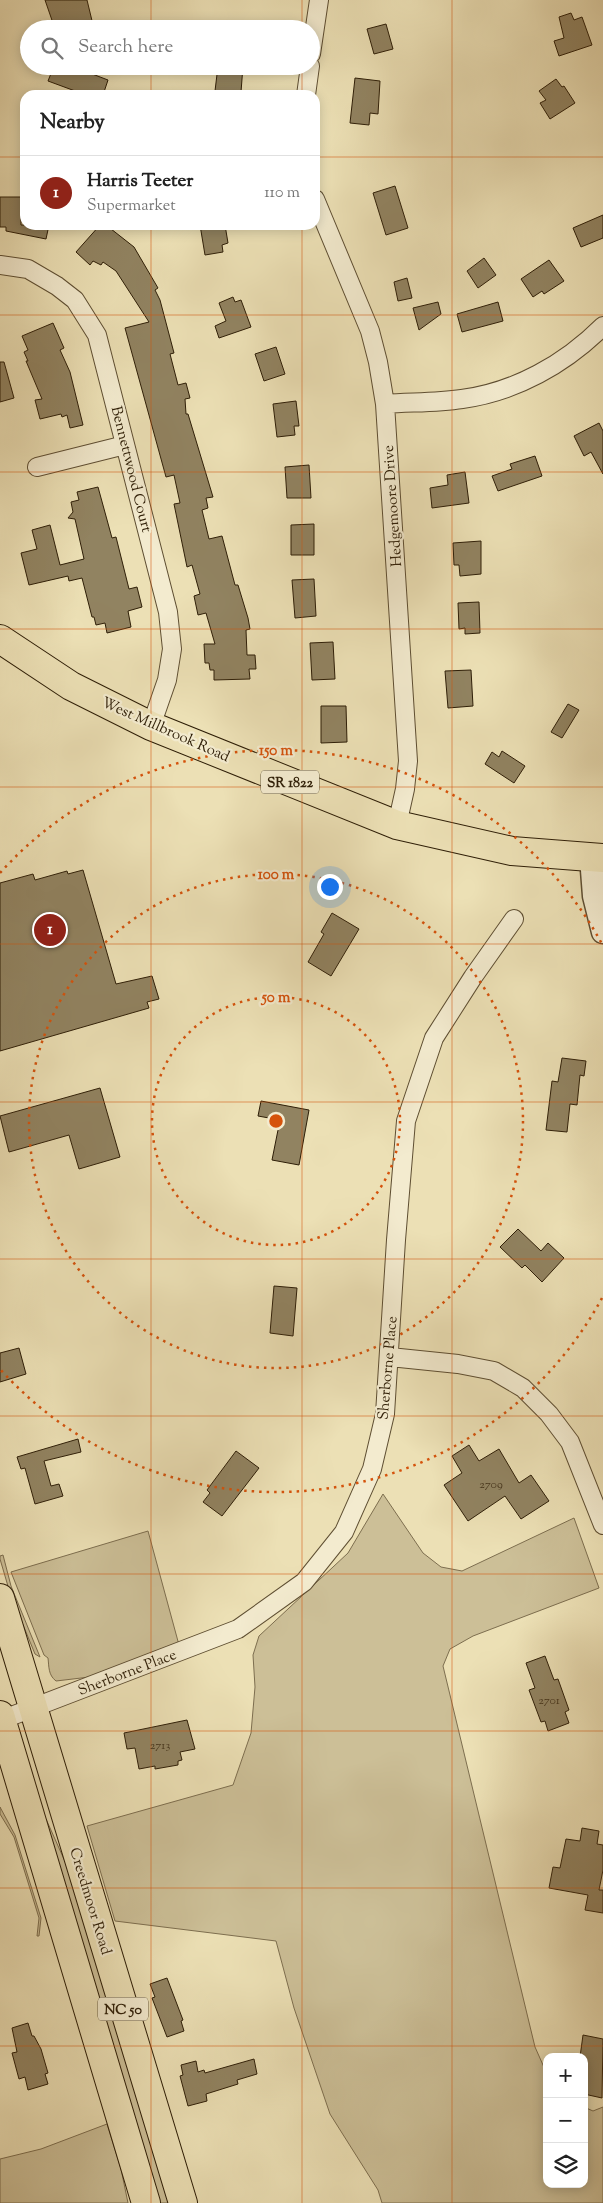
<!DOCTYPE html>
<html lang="en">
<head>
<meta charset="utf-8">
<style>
  body { margin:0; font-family:"Sorts Mill Goudy",serif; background:#f2f2f2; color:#222 }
  .controls { position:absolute; right:15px; bottom:15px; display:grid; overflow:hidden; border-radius:10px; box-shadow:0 2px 12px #0003 }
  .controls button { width:45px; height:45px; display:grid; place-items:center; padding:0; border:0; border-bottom:1px solid #e0e0e0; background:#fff; color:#222; font:25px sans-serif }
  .you { position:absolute; left:329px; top:886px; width:18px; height:18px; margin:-12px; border:4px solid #fff; border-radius:50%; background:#1a73e8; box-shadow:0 0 0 8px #1a73e833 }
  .badge { display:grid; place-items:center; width:32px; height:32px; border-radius:50%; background:#8f2418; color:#fff; font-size:16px; font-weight:700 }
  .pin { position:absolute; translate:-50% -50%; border:2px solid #fff; box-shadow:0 1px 5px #0006 }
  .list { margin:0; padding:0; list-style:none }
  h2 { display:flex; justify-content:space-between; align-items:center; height:65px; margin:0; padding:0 20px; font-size:21px }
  h2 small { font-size:16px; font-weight:400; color:#767676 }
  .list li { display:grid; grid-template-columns:32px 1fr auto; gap:15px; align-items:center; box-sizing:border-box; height:75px; padding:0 20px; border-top:1px solid #e0e0e0 }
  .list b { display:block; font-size:19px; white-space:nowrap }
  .list p { margin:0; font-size:16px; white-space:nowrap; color:#767676 }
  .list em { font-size:16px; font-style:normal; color:#767676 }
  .icon { flex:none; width:28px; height:28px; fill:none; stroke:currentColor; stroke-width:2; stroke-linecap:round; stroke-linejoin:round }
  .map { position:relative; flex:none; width:603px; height:2203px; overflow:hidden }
  .search { position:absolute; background:#fff; box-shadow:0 2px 12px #0003; left:20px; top:20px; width:300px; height:55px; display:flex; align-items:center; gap:12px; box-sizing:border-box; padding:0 18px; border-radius:28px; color:#767676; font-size:19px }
  .panel { position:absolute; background:#fff; box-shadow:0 2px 12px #0003; left:20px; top:90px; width:300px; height:140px; border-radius:15px }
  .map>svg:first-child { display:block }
  .green { fill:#ccbf97; stroke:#7d6e4f }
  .building { fill:#918361; stroke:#2e1e07 }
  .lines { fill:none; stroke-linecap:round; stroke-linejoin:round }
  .minor-casing { stroke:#5e4e32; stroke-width:20 }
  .tertiary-casing { stroke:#5e4e32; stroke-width:25 }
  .primary-casing { stroke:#2e1e07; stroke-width:30 }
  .minor { stroke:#f3ebcf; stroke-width:18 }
  .tertiary { stroke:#f3ebcf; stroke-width:22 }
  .primary { stroke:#ece0b5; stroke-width:28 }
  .grid { fill:none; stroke:#d5530c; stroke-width:1; stroke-opacity:0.55 }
  .ring { fill:none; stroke:#d5530c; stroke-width:2.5; stroke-dasharray:2.5 5 }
  .labels { text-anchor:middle; stroke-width:4.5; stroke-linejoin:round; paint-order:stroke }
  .number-label { font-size:12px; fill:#47371e }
  .shield { fill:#f3ebcf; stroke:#695c43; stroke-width:1 }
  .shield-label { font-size:14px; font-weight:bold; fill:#2e1e07 }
  .street-label { font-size:15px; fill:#2e1e07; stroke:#f3ebcf }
  .centre { fill:#d5530c; stroke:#f3ebcf; stroke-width:2.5 }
  .ring-label { font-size:15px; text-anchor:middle; font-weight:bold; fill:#d5530c; stroke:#f3ebcf; stroke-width:4.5; stroke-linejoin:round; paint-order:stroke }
</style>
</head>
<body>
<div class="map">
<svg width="603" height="2203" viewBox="0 0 603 2203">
  <rect width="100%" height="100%" fill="#ece0b5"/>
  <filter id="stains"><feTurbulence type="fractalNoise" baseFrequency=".004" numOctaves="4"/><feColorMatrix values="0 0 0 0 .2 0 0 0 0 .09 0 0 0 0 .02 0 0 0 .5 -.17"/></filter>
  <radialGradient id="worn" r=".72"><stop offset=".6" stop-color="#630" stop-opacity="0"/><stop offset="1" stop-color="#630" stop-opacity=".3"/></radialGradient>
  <!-- green -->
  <path class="green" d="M383,1494L423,1553L441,1567L462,1571L574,1518L599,1588L473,1636L450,1649L443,1666L535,2047L547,2074V2184H584V2107L593,2111L603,2107V2203H382L378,2190L330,2114L294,2008L276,1941L115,1921L87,1826L233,1785L251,1733L255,1687L253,1655L259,1636L348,1553Z
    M148,1531L179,1645L98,1676L56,1681C48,1675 49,1666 48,1658L44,1655L11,1572Z
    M3,1555L11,1586L40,1657L35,1654L10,1593L0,1559V1556Z
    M0,1807L15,1835L41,1918L39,1936H37L39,1918L14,1837L0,1814Z
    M46,1819L80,1895L173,2203H156L42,1821Z
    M107,2124L121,2169L128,2203H0V2159L41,2149Z"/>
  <!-- building -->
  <path class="building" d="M45,0H87L94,29H55Z
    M571,13L574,20L582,17L592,45L559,56L554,41L564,38L559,17Z
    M386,24L393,49L374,54L367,29Z
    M54,66H89L87,72L108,80L103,95H86L48,81Z
    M218,66H243L241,92L215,91Z
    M355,78L380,81L378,114L370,113L369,125L350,123Z
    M556,79L562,87L564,86L575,103L550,119L540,103L546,100L539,91Z
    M395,186L408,228L386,235L373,193Z
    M0,197H21V225H49L46,239L6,231V227H0Z
    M603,215V238L581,247L573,228Z
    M100,225H106L134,247L158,288L155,290L160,300L174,353L170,354L178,385L186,383L190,398L185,399L186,414H188L213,497L206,498L208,508L202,510L209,539L222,536L235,585H238L248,618L250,629L246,630L247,655H255L256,669H249L250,679L214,680V670H210L209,663H205L204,644H215L206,613L198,615L194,596L200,594L192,565L187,567L174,504L180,503L174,475L166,477L125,328L149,322L116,271L103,262L101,265L93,261L90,265L76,252Z
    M200,225H225L228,243L222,245L223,252L205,255Z
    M484,258L496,275L478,288L467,271Z
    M549,260L564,281L544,294L542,291L533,297L521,279Z
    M407,278L412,298L398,301L394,282Z
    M233,297L235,302L241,300L251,327L219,338L215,326L226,321L219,303Z
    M438,302L441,314L419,330L413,308Z
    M498,302L503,321L462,332L457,314Z
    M53,323L64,348L60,350L70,372L83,425L70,428L67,415L62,417L61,414L40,419L35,400L42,399L26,361H28L24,352L28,350L22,336Z
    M276,347L285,374L264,381L255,354Z
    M0,362H4L14,398L0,402Z
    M296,401L299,426H294L295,435L277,437L273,404Z
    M599,423L603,431V474L591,452L584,456L574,436Z
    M535,456L542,476L498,491L492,476L512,469L510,464Z
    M309,465L311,498H287L285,467Z
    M465,472L469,503L432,508L430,488L448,485L447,475Z
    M98,487L112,538L116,537L129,589L137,587L142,607L128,611L131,627L107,633L105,623L96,625L94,617H92L82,578L69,581L68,576L29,585L21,553L37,549L32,530L50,525L60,565L84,559L75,519L68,518L73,512L71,502L79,500L77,492Z
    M314,524V555H291V525Z
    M481,541V574L460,576L459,565H454L453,543Z
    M314,579L316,616L295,618L292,580Z
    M479,602L480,633L465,634V628L459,629L458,603Z
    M333,642L335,679L312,680L310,643Z
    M471,670L473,706L448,708L445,671Z
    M568,704L579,710L562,738L551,732Z
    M321,706H346L347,742L321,743Z
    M502,751L525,766L514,783L485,764L492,752L499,757Z
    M83,870L116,984L152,976L159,999L147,1002L149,1008L0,1051V883L33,874L35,880L67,871L68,874Z
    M332,913L359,929L331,976L308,962L324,934L321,932Z
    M562,1058L586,1061L584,1076L580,1075L577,1105L570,1104L567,1132L546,1130L552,1081L558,1082Z
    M100,1088L120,1157L79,1169L69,1135L9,1152L0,1116Z
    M261,1101L309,1110L299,1165L272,1160L280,1120L258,1116Z
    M518,1229L541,1251L548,1243L564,1258L542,1282L525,1265L522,1268L500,1247Z
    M274,1286L297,1288L293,1336L270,1333Z
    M19,1348L26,1374L0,1382V1353Z
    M78,1439L81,1452L44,1461L51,1486L59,1484L63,1496L35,1504L25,1468L21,1469L17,1457Z
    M469,1445L479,1461L499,1449L519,1483L531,1475L549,1501L521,1519L505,1496L468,1521L444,1485L462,1473L452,1456Z
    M236,1451L259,1468L222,1516L203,1502L210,1493L207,1490Z
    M545,1656L554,1680L558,1679L569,1710L565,1712L569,1723L548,1731L545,1721L541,1722L529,1690L535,1688L526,1663Z
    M187,1720L195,1749L180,1752L182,1760L178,1761V1765L155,1769V1766L139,1769L135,1748L127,1749L124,1733Z
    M582,1828L599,1831L597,1844L603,1845V1870L599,1890H603V1913L585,1910L588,1895L549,1888L553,1867L560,1868L566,1839L580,1841Z
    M167,1978L183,2020L181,2021L184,2031L167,2037L152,1998L155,1997L150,1984Z
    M28,2023L32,2036H34L41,2049L48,2073L45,2074L48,2084L28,2090L25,2077L19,2079L12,2053L17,2052L12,2028Z
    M583,2035L603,2039L602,2098L584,2094V2057H580Z
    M254,2059L257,2074L237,2080L238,2084L206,2094L207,2101L188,2106L180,2076L183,2075L181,2065L196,2061L198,2072L204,2070L205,2073Z"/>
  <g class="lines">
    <defs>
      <path id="minor" d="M311,54L319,0
        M306,95L310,66
        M315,199L370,331L378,362L385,404L408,761L405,789L397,825
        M0,265L28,269L57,286L75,300L97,335L168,612L172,649L167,680L151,726
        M385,404C410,402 436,403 462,399C515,392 565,364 603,326
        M37,467L125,445
        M390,1357L458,1364L494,1371L523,1388L549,1414L570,1442L603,1525
        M1,1720L238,1629L304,1582L344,1532L372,1469L385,1414L396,1240L406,1121L434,1038L473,977L514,919"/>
      <path id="tertiary" d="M591,857L594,896L603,932"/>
      <path id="primary" d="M0,639L71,686L151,726L397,825L512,851L603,858
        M0,1598L183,2203
        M0,1715L146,2203"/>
    </defs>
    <!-- minor casing -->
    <use href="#minor" class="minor-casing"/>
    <!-- tertiary casing -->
    <use href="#tertiary" class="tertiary-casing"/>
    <!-- primary casing -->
    <use href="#primary" class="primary-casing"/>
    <!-- minor -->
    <use href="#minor" class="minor"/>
    <!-- tertiary -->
    <use href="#tertiary" class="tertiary"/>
    <!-- primary -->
    <use href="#primary" class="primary"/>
  </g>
  <!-- grid -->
  <path class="grid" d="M151,0V29M302,0V29M452,0V2203M151,66V95M302,66V95M0,157H25M315,157H603M151,225V2203M302,225V2203M0,315H603M0,472H603M0,629H603M0,787H603M0,944H603M0,1102H603M0,1259H603M0,1416H603M0,1574H603M0,1731H603M0,1888H603M0,2046H603"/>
  <!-- distance rings -->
  <g class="ring">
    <circle cx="276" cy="1121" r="124"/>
    <circle cx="276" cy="1121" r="247"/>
    <path d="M602 1298A371 371 0 0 1 0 1369M0 873A371 371 0 0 1 602 944"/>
  </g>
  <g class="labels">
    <!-- number labels -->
    <g class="number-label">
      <text x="491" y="1488">2709</text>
      <text x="549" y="1704">2701</text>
      <text x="160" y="1749">2713</text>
    </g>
    <!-- shield labels -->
    <g class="shield">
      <rect x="261" y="770.5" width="58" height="23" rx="4"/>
      <rect x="98" y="1997.5" width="50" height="23" rx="4"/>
    </g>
    <g class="shield-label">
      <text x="290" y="787">SR 1822</text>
      <text x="123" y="2014">NC 50</text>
    </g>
    <!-- street labels -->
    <g class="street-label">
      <text transform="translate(132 469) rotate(76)" y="5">Bennettwood Court</text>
      <text transform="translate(392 506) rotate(-94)" y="5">Hedgemoore Drive</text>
      <text transform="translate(166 729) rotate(24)" y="5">West Millbrook Road</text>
      <text transform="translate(387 1368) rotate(-85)" y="5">Sherborne Place</text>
      <text transform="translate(127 1672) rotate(-21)" y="5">Sherborne Place</text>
      <text transform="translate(91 1901) rotate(73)" y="5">Creedmoor Road</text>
    </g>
  </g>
  <circle cx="276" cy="1121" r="8" class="centre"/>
  <g class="ring-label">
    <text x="276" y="755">150 m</text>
    <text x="276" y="879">100 m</text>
    <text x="276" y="1002">50 m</text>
  </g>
  <rect width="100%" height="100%" filter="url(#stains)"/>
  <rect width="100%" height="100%" fill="url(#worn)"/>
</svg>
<div class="controls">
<button>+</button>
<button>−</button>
<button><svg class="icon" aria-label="layers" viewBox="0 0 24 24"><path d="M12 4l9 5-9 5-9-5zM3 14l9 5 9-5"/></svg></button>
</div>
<div class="you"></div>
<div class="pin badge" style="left:50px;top:930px">1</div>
<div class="search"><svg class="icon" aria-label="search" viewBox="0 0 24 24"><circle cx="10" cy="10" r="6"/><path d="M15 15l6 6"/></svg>Search here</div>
<section class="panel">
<h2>Nearby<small></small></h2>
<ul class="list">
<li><span class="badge">1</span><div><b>Harris Teeter</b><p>Supermarket</p></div><em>110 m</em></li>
</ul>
</section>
</div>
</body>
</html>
